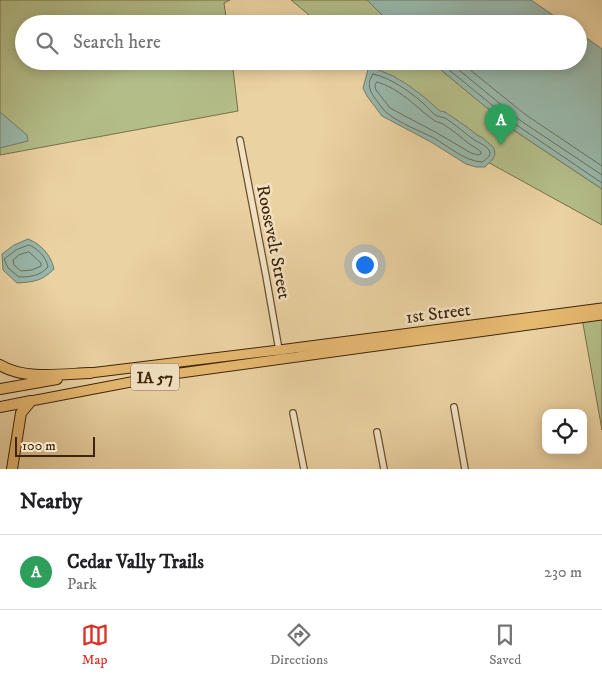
<!DOCTYPE html>
<html lang="en">
<head>
<meta charset="utf-8">
<style>
  body { margin:0; font-family:"IM FELL DW Pica",serif; background:#f2f2f2; color:#202124 }
  .controls { position:absolute; right:15px; bottom:15px; display:grid; overflow:hidden; border-radius:10px; box-shadow:0 2px 12px #0003 }
  .controls button { width:45px; height:45px; display:grid; place-items:center; padding:0; border:0; border-bottom:1px solid #e0e0e0; background:#fff; color:#202124; font:25px sans-serif }
  .scale { position:absolute; left:15px; bottom:12px; width:80px; box-sizing:border-box; padding-left:5px; border:2px solid #3e240b; border-top:0; font-size:14px; line-height:18px; white-space:nowrap; color:#3e240b; -webkit-text-stroke:4px #f2e2c3; paint-order:stroke }
  .you { position:absolute; left:364px; top:264px; width:18px; height:18px; margin:-12px; border:4px solid #fff; border-radius:50%; background:#1a73e8; box-shadow:0 0 0 8px #1a73e833 }
  .badge { display:grid; place-items:center; width:32px; height:32px; border-radius:50%; background:#d93025; color:#fff; font-size:16px; font-weight:700 }
  .pin { position:absolute; translate:-50% -41px; filter:drop-shadow(0 1px 2px #0008) }
  .pin::after { content:''; position:absolute; top:26px; width:18px; height:15px; background:inherit; clip-path:polygon(0 0,100% 0,50% 100%) }
  .list { margin:0; padding:0; list-style:none }
  h2 { display:flex; justify-content:space-between; align-items:center; height:65px; margin:0; padding:0 20px; font-size:21px }
  h2 small { font-size:16px; font-weight:400; color:#757577 }
  .list li { display:grid; grid-template-columns:32px 1fr auto; gap:15px; align-items:center; box-sizing:border-box; height:75px; padding:0 20px; border-top:1px solid #e0e0e0 }
  .list b { display:block; font-size:19px; white-space:nowrap }
  .list p { margin:0; font-size:16px; white-space:nowrap; color:#757577 }
  .list em { font-size:16px; font-style:normal; color:#757577 }
  .icon { flex:none; width:28px; height:28px; fill:none; stroke:currentColor; stroke-width:2; stroke-linecap:round; stroke-linejoin:round }
  .map { position:relative; flex:none; width:602px; height:469px; overflow:hidden }
  .search { position:absolute; background:#fff; box-shadow:0 2px 12px #0003; left:15px; right:15px; top:15px; height:55px; display:flex; align-items:center; gap:12px; box-sizing:border-box; padding:0 18px; border-radius:28px; color:#757577; font-size:19px }
  .sheet { height:140px; background:#fff }
  nav { display:flex; justify-content:space-around; align-items:center; box-sizing:border-box; height:70px; border-top:1px solid #e0e0e0; background:#fff; font-size:14px; color:#757577 }
  nav a { display:grid; justify-items:center; gap:2px }
  nav .on { color:#d93025 }
  .map>svg:first-child { display:block }
  .green { fill:#b3bd88; stroke:#78704a }
  .water { fill:#98b7aa; stroke:#747c6a }
  .lines { fill:none; stroke-linecap:round; stroke-linejoin:round }
  .shore { stroke:#6b6e5a; stroke-width:1 }
  .street-casing { stroke:#695031; stroke-width:8 }
  .primary-casing { stroke:#3e240b; stroke-width:11 }
  .highway-casing { stroke:#3e240b; stroke-width:12 }
  .street { stroke:#f2e2c3; stroke-width:5.5 }
  .primary { stroke:#e6b971; stroke-width:9 }
  .highway { stroke:#e6b971; stroke-width:10 }
  .labels { text-anchor:middle; stroke-width:5; stroke-linejoin:round; paint-order:stroke }
  .shield { fill:#f2e2c3; stroke:#745d42; stroke-width:1 }
  .shield-label { font-size:16px; font-weight:bold; fill:#3e240b }
  .street-label { font-size:18px; fill:#3e240b; stroke:#f2e2c3 }
</style>
</head>
<body>
<div class="map">
<svg width="602" height="469" viewBox="0 0 602 469">
  <rect width="100%" height="100%" fill="#ebd2a2"/>
  <filter id="stains"><feTurbulence type="fractalNoise" baseFrequency=".004" numOctaves="4"/><feColorMatrix values="0 0 0 0 .2 0 0 0 0 .09 0 0 0 0 .02 0 0 0 .5 -.17"/></filter>
  <radialGradient id="worn" r=".72"><stop offset=".6" stop-color="#630" stop-opacity="0"/><stop offset="1" stop-color="#630" stop-opacity=".3"/></radialGradient>
  <!-- green -->
  <path class="green" d="M0,0H230L224,3L227,24H24V61H232L238,111L0,155Z
    M291,0H367L391,24H320Z
    M365,61H430L515,131L602,189V225L484,160Z
    M602,316V430L582,318Z"/>
  <!-- water -->
  <path class="water" d="M367,0H531L566,24H391Z
    M578,32L602,49V189L515,131L430,61H578Z
    M369,66L393,76L408,85L424,97L440,111L445,112L467,127L477,135L483,138L494,148L495,155L492,160L485,167H476L466,164L431,142L382,116L367,96L363,88Z
    M0,112L27,135L28,141L0,148Z
    M28,239C41,244 51,255 54,269C42,281 34,282 17,283L3,270L2,254L14,245Z"/>
  <g class="lines">
    <!-- shore -->
    <path class="shore" d="M438,61L518,126L602,183
      M448,61L521,121L602,175
      M459,61L526,115L602,166
      M373,74C391,78 409,91 423,103C427,107 432,113 437,116C440,117 442,117 445,118C455,124 463,132 473,139C477,142 490,147 490,153C490,157 485,160 482,162C465,161 449,147 434,138C420,131 399,123 387,113C383,110 380,105 377,101C370,92 366,84 373,74Z
      M377,82C399,88 415,106 432,119C435,122 439,122 443,124C452,130 460,136 468,143C472,146 477,148 481,152V154L478,155L471,153L437,133L390,108L376,90L375,86Z
      M29,245C37,248 47,258 48,267C40,276 30,277 19,277L8,268L4,259L16,250Z
      M29,252L41,263V266L32,270L21,271L14,265L13,260L19,255Z"/>
    <defs>
      <path id="street" d="M240,140L266,276L279,350
        M454,407L465,469
        M293,413L304,469
        M377,432L384,469"/>
      <path id="primary" d="M90,373L279,350L602,308
        M31,401L173,374L602,315"/>
      <path id="highway" d="M0,365C24,380 62,374 90,373
        M0,389L57,379
        M0,407L31,401
        M12,469L21,413L31,401"/>
    </defs>
    <!-- street casing -->
    <use href="#street" class="street-casing"/>
    <!-- primary casing -->
    <use href="#primary" class="primary-casing"/>
    <!-- highway casing -->
    <use href="#highway" class="highway-casing"/>
    <!-- street -->
    <use href="#street" class="street"/>
    <!-- primary -->
    <use href="#primary" class="primary"/>
    <!-- highway -->
    <use href="#highway" class="highway"/>
  </g>
  <g class="labels">
    <!-- shield labels -->
    <rect class="shield" x="131" y="363.5" width="48" height="27" rx="4"/>
    <g class="shield-label">
      <text x="155" y="383">IA 57</text>
    </g>
    <!-- street labels -->
    <g class="street-label">
      <text transform="translate(274 242) rotate(79)" y="6">Roosevelt Street</text>
      <text transform="translate(438 313) rotate(-7)" y="6">1st Street</text>
    </g>
  </g>
  <rect width="100%" height="100%" filter="url(#stains)"/>
  <rect width="100%" height="100%" fill="url(#worn)"/>
</svg>
<div class="controls">
<button><svg class="icon" aria-label="locate" viewBox="0 0 24 24"><circle cx="12" cy="12" r="6"/><path d="M12 2v4M12 18v4M2 12h4M18 12h4"/></svg></button>
</div>
<div class="scale">100 m</div>
<div class="you"></div>
<div class="pin badge" style="left:501px;top:145px;background:#2e9e5b">A</div>
<div class="search"><svg class="icon" aria-label="search" viewBox="0 0 24 24"><circle cx="10" cy="10" r="6"/><path d="M15 15l6 6"/></svg>Search here</div>
</div>
<section class="sheet">
<h2>Nearby<small></small></h2>
<ul class="list">
<li><span class="badge" style="background:#2e9e5b">A</span><div><b>Cedar Vally Trails</b><p>Park</p></div><em>230 m</em></li>
</ul>
</section>
<nav>
<a class="on"><svg class="icon" aria-label="map" viewBox="0 0 24 24"><path d="M3 6l6-2 6 2 6-2v14l-6 2-6-2-6 2zM9 4v14M15 6v14"/></svg>Map</a>
<a><svg class="icon" aria-label="directions" viewBox="0 0 24 24"><path d="M12 3l9 9-9 9-9-9zM9 14v-3h6M13 9l2 2-2 2"/></svg>Directions</a>
<a><svg class="icon" aria-label="saved" viewBox="0 0 24 24"><path d="M7 4h10v16l-5-4-5 4z"/></svg>Saved</a>
</nav>
</body>
</html>
